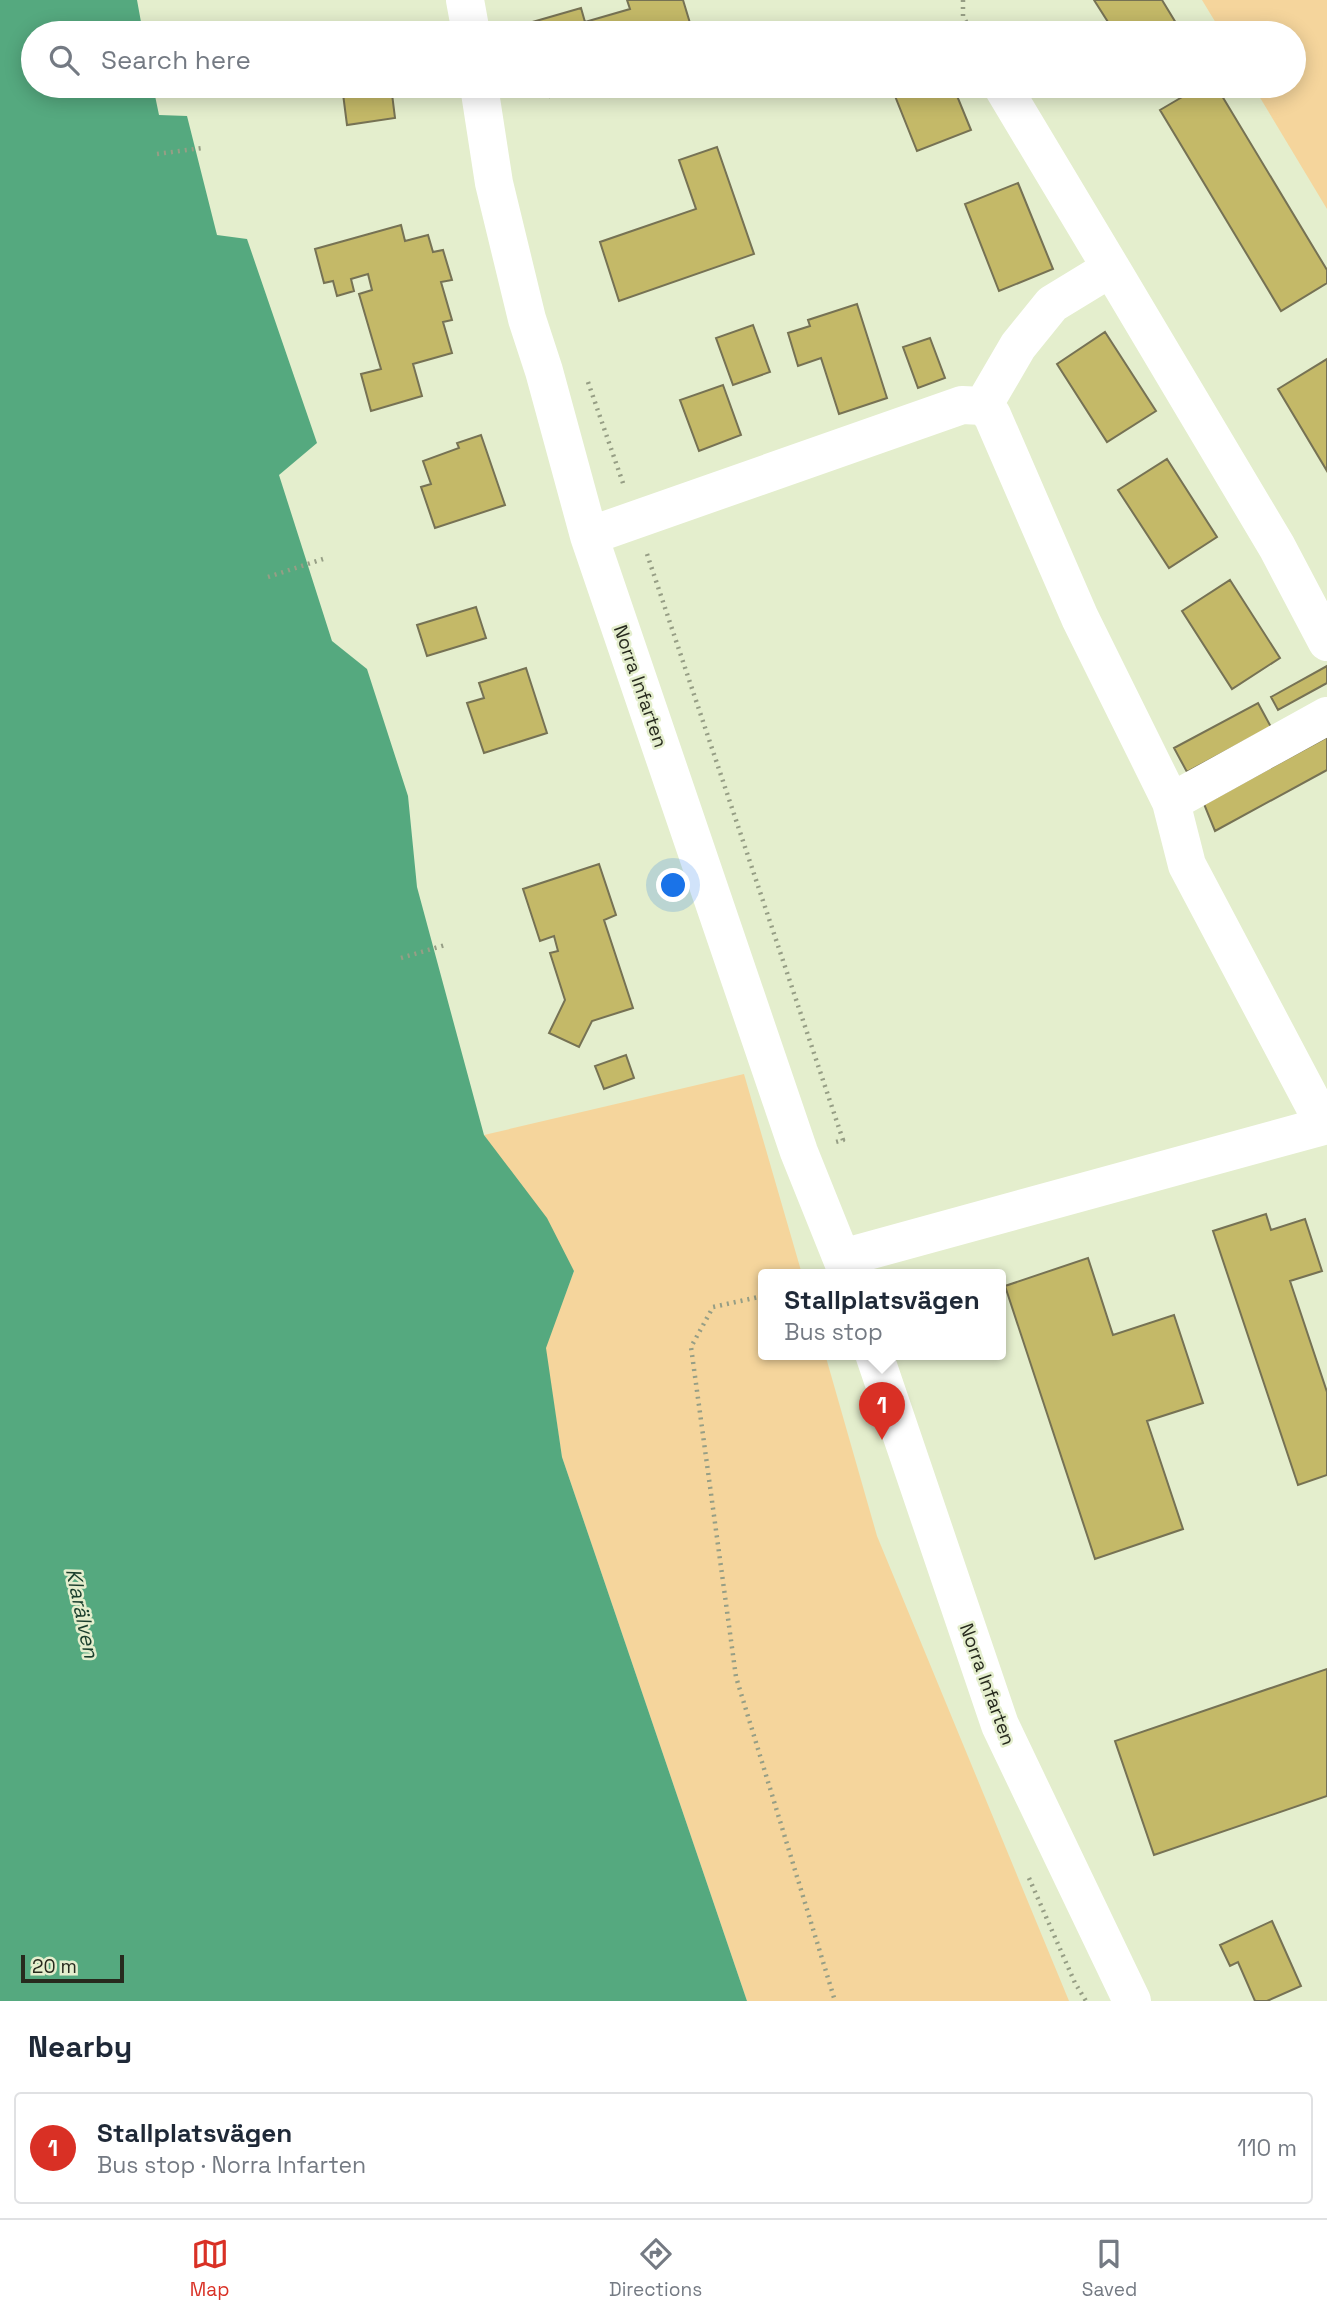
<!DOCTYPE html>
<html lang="en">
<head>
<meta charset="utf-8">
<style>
  body { margin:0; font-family:"Space Grotesk",sans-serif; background:#f2f2f3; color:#1f2937 }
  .scale { position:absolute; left:21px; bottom:18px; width:103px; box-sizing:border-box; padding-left:7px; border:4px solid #272a1e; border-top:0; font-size:19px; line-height:24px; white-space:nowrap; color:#272a1e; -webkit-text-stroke:5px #e4eecd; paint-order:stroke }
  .you { position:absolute; left:674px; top:886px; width:24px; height:24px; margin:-18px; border:5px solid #fff; border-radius:50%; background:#1a73e8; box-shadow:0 0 0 10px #1a73e833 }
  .badge { display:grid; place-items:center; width:46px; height:46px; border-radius:50%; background:#d93025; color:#fff; font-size:23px; font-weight:700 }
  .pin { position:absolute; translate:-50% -58px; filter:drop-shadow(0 2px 4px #0008) }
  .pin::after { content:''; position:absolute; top:37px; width:24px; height:21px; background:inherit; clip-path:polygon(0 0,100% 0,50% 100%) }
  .popup { position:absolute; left:758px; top:1269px; width:248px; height:91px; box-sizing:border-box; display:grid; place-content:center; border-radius:7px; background:#fff; filter:drop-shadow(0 2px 5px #0005); font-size:23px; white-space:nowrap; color:#747a83 }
  .popup b { font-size:26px; color:#1f2937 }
  .popup::after { content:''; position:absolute; left:50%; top:100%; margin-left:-14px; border:14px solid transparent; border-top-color:#fff }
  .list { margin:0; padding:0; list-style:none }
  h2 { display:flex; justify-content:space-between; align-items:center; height:91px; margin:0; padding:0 28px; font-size:30px }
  h2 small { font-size:23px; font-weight:400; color:#747a83 }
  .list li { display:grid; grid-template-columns:46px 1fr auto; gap:21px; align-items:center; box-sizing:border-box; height:112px; margin:0 14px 14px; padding:0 14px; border:2px solid #e0e1e3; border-radius:7px }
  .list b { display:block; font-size:26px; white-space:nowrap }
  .list p { margin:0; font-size:23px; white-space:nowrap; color:#747a83 }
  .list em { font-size:23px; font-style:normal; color:#747a83 }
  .icon { flex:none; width:38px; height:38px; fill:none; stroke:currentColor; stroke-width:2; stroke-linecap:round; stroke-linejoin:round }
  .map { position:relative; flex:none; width:1327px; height:2001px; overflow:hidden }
  .search { position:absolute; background:#fff; box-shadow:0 4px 18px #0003; left:21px; right:21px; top:21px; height:77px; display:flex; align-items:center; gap:18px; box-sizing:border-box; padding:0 24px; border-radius:38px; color:#747a83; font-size:26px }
  .sheet { height:217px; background:#fff }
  nav { display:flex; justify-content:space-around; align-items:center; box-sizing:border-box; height:98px; border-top:2px solid #e0e1e3; background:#fff; font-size:19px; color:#747a83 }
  nav a { display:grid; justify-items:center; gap:4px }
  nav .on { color:#d93025 }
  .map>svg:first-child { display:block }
  .green { fill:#f5d59c }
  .water { fill:#55a97f }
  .building { fill:#c4b968; stroke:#767254; stroke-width:2 }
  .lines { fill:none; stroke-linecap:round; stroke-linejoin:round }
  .path { stroke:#969e85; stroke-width:4.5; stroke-dasharray:2 5; stroke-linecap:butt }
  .minor { stroke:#fff; stroke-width:38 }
  .labels { text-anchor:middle; stroke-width:5; stroke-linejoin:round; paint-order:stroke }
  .street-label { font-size:19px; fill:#272a1e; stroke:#e4eecd }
  .water-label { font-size:21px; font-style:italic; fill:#193e2c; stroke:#e4eecd }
</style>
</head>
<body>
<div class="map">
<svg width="1327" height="2001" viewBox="0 0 1327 2001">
  <rect width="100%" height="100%" fill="#e4eecd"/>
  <!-- green -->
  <path class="green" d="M1202,0H1327V209L1253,86H1294V33H1222Z
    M744,1074L802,1274H763V1354H825L877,1536L1069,2001H747L562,1457L545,1348L574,1271L484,1135Z"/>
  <!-- water -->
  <path class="water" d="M0,0H137L143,33H33V86H153L159,115L187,116L217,235L247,239L317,443L279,475L332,641L367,669L408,796L417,887L484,1135L547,1218L574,1271L546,1348L562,1457L747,2001H0Z"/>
  <!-- building -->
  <path class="building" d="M627,0H683L693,33H532L529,23L581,8L585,22L630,9Z
    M1094,0H1162L1179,28L1170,33H1115Z
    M342,86H391L395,118L347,125Z
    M547,86H590L550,97Z
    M891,86H953L971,130L917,151Z
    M1201,86H1216L1327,270V283L1281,311L1160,110Z
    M717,147L754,254L619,301L600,242L696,209L679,160Z
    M1018,183L1053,269L999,291L965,204Z
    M401,225L405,241L428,235L433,252L443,250L452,280L441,282L452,320L443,322L452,353L413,364L422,396L371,411L361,374L381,369L359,294L372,290L368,274L351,279L354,291L337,296L333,281L324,283L315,249Z
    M857,304L887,398L839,414L821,358L798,366L788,333L810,326L808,320Z
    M753,325L770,372L733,385L716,338Z
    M1105,332L1156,411L1107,442L1057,364Z
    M930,338L945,378L918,388L903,347Z
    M1327,359V471L1278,389Z
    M723,385L741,435L699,451L680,400Z
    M481,435L505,505L435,528L421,487L431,484L423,461L459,448L457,443Z
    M1167,459L1217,537L1169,568L1118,490Z
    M1230,580L1280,658L1232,689L1182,611Z
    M476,607L486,638L427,656L417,625Z
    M1327,666V683L1278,710L1271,697Z
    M526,668L547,733L484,753L467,703L484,698L479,683Z
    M1258,703L1271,727L1187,772L1174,748Z
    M1327,737V770L1215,831L1204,804Z
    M599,864L616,915L604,920L633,1008L592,1021L579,1047L549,1033L565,1000L550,953L558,951L554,936L540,941L523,889Z
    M626,1055L634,1078L604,1089L595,1066Z
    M1266,1214L1271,1230L1305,1219L1322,1271L1290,1281L1327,1392V1475L1298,1485L1213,1231Z
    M1088,1258L1113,1335L1174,1315L1203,1403L1147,1421L1183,1529L1095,1559L1005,1286Z
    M1327,1669V1796L1154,1855L1115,1741Z
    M1272,1921L1301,1986L1267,2001H1255L1238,1962L1230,1966L1220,1945Z"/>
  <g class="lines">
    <!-- path -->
    <path class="path" d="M963,0V16L972,33
      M157,154L202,148
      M588,382L624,486
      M647,554L843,1140L832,1143
      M268,577L323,559
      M401,958L445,945
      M763,1296L713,1307L691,1347L736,1677L835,2001
      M1029,1878L1075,1983L1086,2001"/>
    <!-- minor -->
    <path class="minor" d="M465,0L471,33
      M479,86L494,183L527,319L544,371L589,536L799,1152L848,1274
      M1002,86L1111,268
      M983,406L1018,346L1052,304L1111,268L1277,547L1327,642
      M589,536L962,405L983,406L992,415L1080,618L1171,802L1187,865L1325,1126
      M1171,802L1327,716
      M842,1258L1327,1125
      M874,1354L1000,1725L1132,2001"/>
  </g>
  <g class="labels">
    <!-- street labels -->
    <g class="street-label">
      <text transform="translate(641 686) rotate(71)" y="7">Norra Infarten</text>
      <text transform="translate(988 1684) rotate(70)" y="7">Norra Infarten</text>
    </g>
    <!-- water labels -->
    <g class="water-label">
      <text transform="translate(82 1613) rotate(78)" y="7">Klarälven</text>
    </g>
  </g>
</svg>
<div class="scale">20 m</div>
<div class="you"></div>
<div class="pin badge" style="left:882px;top:1440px">1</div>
<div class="popup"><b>Stallplatsvägen</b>Bus stop</div>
<div class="search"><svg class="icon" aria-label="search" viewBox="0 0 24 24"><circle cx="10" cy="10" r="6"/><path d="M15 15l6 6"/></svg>Search here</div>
</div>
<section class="sheet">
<h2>Nearby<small></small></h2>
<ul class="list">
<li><span class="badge">1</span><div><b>Stallplatsvägen</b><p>Bus stop · Norra Infarten</p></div><em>110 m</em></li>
</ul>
</section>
<nav>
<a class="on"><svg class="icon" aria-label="map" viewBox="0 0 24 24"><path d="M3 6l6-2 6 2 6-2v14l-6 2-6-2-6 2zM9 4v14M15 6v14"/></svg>Map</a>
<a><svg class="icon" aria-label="directions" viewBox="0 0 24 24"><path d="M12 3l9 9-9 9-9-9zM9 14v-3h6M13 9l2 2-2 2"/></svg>Directions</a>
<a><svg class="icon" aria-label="saved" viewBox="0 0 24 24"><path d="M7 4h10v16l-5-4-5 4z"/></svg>Saved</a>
</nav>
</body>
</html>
